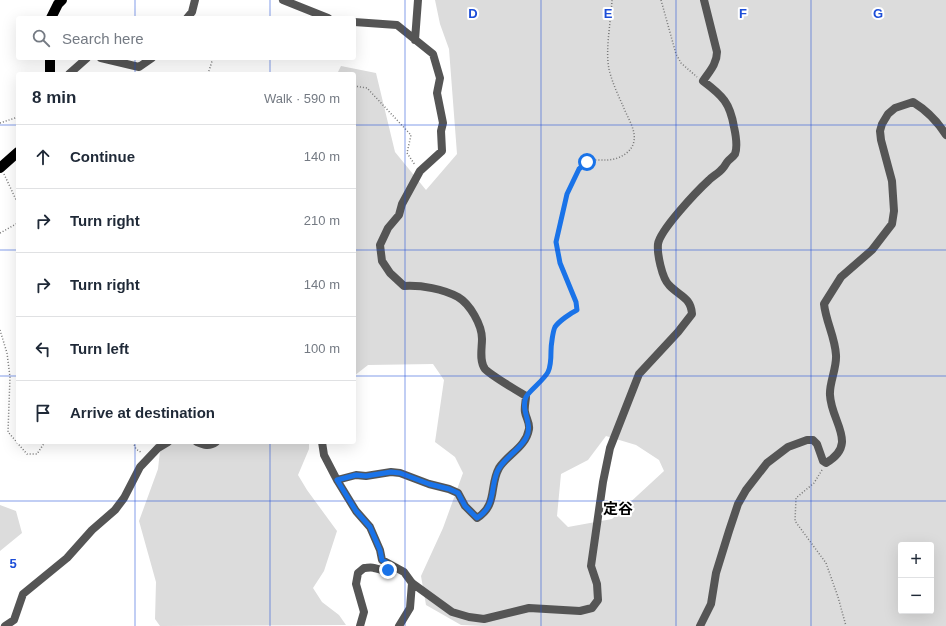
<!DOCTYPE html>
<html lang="en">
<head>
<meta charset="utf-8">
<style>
  body { margin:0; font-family:Arial,"Noto Sans JP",sans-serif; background:#f6f6f7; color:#1f2937 }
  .controls { position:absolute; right:12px; bottom:12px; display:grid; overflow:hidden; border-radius:4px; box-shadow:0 4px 16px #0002 }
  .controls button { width:36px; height:36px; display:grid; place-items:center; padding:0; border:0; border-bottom:1px solid #e0e1e3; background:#fff; color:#1f2937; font:20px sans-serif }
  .stop { position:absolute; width:12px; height:12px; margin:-9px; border:3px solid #1a73e8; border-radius:50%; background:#fff }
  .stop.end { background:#1a73e8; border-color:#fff; box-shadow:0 1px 4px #0008 }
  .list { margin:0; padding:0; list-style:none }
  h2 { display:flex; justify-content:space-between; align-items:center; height:52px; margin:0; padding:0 16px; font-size:17px }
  h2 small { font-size:13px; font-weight:400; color:#747a83 }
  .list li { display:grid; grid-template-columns:26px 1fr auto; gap:12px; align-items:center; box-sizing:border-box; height:64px; padding:0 16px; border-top:1px solid #e0e1e3 }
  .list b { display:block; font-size:15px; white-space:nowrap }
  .list em { font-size:13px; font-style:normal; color:#747a83 }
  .icon { flex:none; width:22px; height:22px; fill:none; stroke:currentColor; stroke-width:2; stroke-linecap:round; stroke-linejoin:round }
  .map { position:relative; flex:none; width:946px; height:626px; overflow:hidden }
  .search { position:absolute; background:#fff; box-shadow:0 4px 16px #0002; left:16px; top:16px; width:340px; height:44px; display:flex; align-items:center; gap:10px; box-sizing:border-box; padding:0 14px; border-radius:4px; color:#747a83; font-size:15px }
  .panel { position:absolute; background:#fff; box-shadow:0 4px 16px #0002; left:16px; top:72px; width:340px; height:372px; border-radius:4px }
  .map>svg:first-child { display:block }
  .green { fill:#dcdcdc; fill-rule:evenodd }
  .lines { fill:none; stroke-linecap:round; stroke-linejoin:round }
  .path { stroke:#777; stroke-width:1.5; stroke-dasharray:1 2; stroke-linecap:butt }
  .minor { stroke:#555; stroke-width:8 }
  .major { stroke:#000; stroke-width:10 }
  .route { stroke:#1a73e8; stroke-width:5 }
  .grid { fill:none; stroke:#1d4ed8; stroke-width:1; stroke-opacity:0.55 }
  .labels { text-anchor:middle; stroke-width:4; stroke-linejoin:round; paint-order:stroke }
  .neighbourhood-label { font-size:15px; font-weight:bold; fill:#000; stroke:#fff }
  .grid-label { font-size:13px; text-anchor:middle; font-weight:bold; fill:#1d4ed8; stroke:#fff; stroke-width:4; stroke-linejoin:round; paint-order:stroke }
</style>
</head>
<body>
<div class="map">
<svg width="946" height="626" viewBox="0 0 946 626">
  <rect width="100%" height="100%" fill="#fff"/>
  <!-- green -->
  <path class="green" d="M435,0H946V626H483L461,625L426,605L421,576L443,528L463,473L455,457L435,442L444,380L433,364L368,365L354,376V74H337L341,66L376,73L395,152L426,190L457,154L449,49L440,24ZM606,436L636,445L659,460L664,471L612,519L568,527L557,516L561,474L588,460ZM901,545H931V611H901Z
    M161,442H309V449L298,475L307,490L337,531L324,571L313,588L322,602L339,615L346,625L160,626L155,619L156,582L139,521L158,469Z
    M0,505L16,511L22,533L0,551Z"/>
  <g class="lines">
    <!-- path -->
    <path class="path" d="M661,0L676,54L681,63L697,77
      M208,74L213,58
      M354,86L367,88L411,135L407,153L415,165
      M0,123L18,117
      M4,174L18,204
      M0,233L18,223
      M0,330L7,353L10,377L8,432L27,454H37L45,442
      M531,391L549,371L551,358V345L555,327L577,310C576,286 554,265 556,241C558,221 570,174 586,163C592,159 600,160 606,160C618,160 632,153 634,141C636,129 627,117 623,106C618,95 612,82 609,69C605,50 611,21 612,0
      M133,442L136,449L142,453
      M822,470L814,483L796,498L795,521L826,563L838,597L846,626"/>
    <!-- minor -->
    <path class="minor" d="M283,0L328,18
      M187,18L192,12L195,0
      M415,40L418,0
      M101,58L139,67L152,58
      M69,74L87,58
      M197,442C204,445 209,447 216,442
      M322,442L324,455L337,480L356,511L370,527L380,550L382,560L404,572L412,583L452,612L469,617L484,619L529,608L580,611L592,608L598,600L597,584L591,566L603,482L610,448L639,374L678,332L692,314C691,297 679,296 669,285C662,278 657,254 658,244C660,230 697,191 709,180C713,176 719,173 723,168C725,166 726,163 728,161C730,159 733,157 735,154C738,146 736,136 734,127C730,103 723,96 703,81C709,72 717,64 717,52L704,0
      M337,480L356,475L366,476L391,472L400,473L429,484L449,489L458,493L465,506L477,518C498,505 489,486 499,468C508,454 526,447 529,429C530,423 526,418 525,412C524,407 526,401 526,396C519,392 489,374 485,369C479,361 482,348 482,339C482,325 470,304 458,297C443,289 422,285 404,286L390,273L382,261L380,245L388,228L399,215L402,204L420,171L442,151L441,131L443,123L437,93L440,78L433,54L397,25L354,22
      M5,626L14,620L23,594L67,558L92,530L115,510L124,498L140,467L158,448L168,442
      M360,626L364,612L356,584L358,573L364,568C367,568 371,567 374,568C384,570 384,573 392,566
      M399,626L410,608L412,583
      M700,626L711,604L716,573L729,531L738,504L746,490L767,463L788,447L807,440H813L817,444L823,461L826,463C859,444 831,422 830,395C829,383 837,368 836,355C835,337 826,322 824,304L841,277L872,250L892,224L894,211L892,181L881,140L880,131L882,124L888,114L895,108L913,102C926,110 938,122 946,135"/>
    <!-- major -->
    <path class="major" d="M51,18L58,4L62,0
      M50,58V74
      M0,168L18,152"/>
  </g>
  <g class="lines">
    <!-- route -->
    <path class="route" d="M388,570L392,566L382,560L380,550L370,527L356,511L337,480L356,475L366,476L391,472L400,473L429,484L449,489L458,493L465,506L477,518C496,506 490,490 497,472C503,458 519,451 526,438C534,424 520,411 526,397C529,391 544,380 548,372C551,366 551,357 551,351C551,345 553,331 555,327C559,321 571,313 577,310L576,302L560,263L556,242L567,194L579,169L587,162"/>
  </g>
  <!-- grid -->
  <path class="grid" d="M135,0V18M270,0V18M405,0V626M541,0V626M676,0V626M811,0V626M135,58V74M270,58V74M0,125H18M354,125H946M0,250H18M354,250H946M0,376H18M354,376H946M135,442V626M270,442V626M0,501H946"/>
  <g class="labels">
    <!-- neighbourhood labels -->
    <g class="neighbourhood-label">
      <text x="618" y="514">定谷</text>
    </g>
  </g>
  <g class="grid-label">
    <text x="473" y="18">D</text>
    <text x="608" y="18">E</text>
    <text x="743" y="18">F</text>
    <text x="878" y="18">G</text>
    <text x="13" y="568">5</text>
  </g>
</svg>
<div class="controls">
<button>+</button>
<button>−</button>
</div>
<div class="stop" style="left:587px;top:162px"></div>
<div class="stop end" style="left:388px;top:570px"></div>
<div class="search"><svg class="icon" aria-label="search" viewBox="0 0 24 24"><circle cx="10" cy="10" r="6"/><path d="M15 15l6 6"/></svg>Search here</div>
<section class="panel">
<h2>8 min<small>Walk · 590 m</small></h2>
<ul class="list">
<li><svg class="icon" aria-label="ahead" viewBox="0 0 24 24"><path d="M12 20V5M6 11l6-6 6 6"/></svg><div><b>Continue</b></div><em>140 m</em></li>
<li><svg class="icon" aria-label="right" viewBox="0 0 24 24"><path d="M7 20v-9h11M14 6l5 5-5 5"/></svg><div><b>Turn right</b></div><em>210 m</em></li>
<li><svg class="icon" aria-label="right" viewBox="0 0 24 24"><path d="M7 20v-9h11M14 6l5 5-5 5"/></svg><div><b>Turn right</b></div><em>140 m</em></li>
<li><svg class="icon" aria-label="left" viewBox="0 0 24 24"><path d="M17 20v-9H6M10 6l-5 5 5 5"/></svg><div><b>Turn left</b></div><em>100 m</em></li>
<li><svg class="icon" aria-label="arrive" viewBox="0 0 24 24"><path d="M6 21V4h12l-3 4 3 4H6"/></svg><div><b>Arrive at destination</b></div></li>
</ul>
</section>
</div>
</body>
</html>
